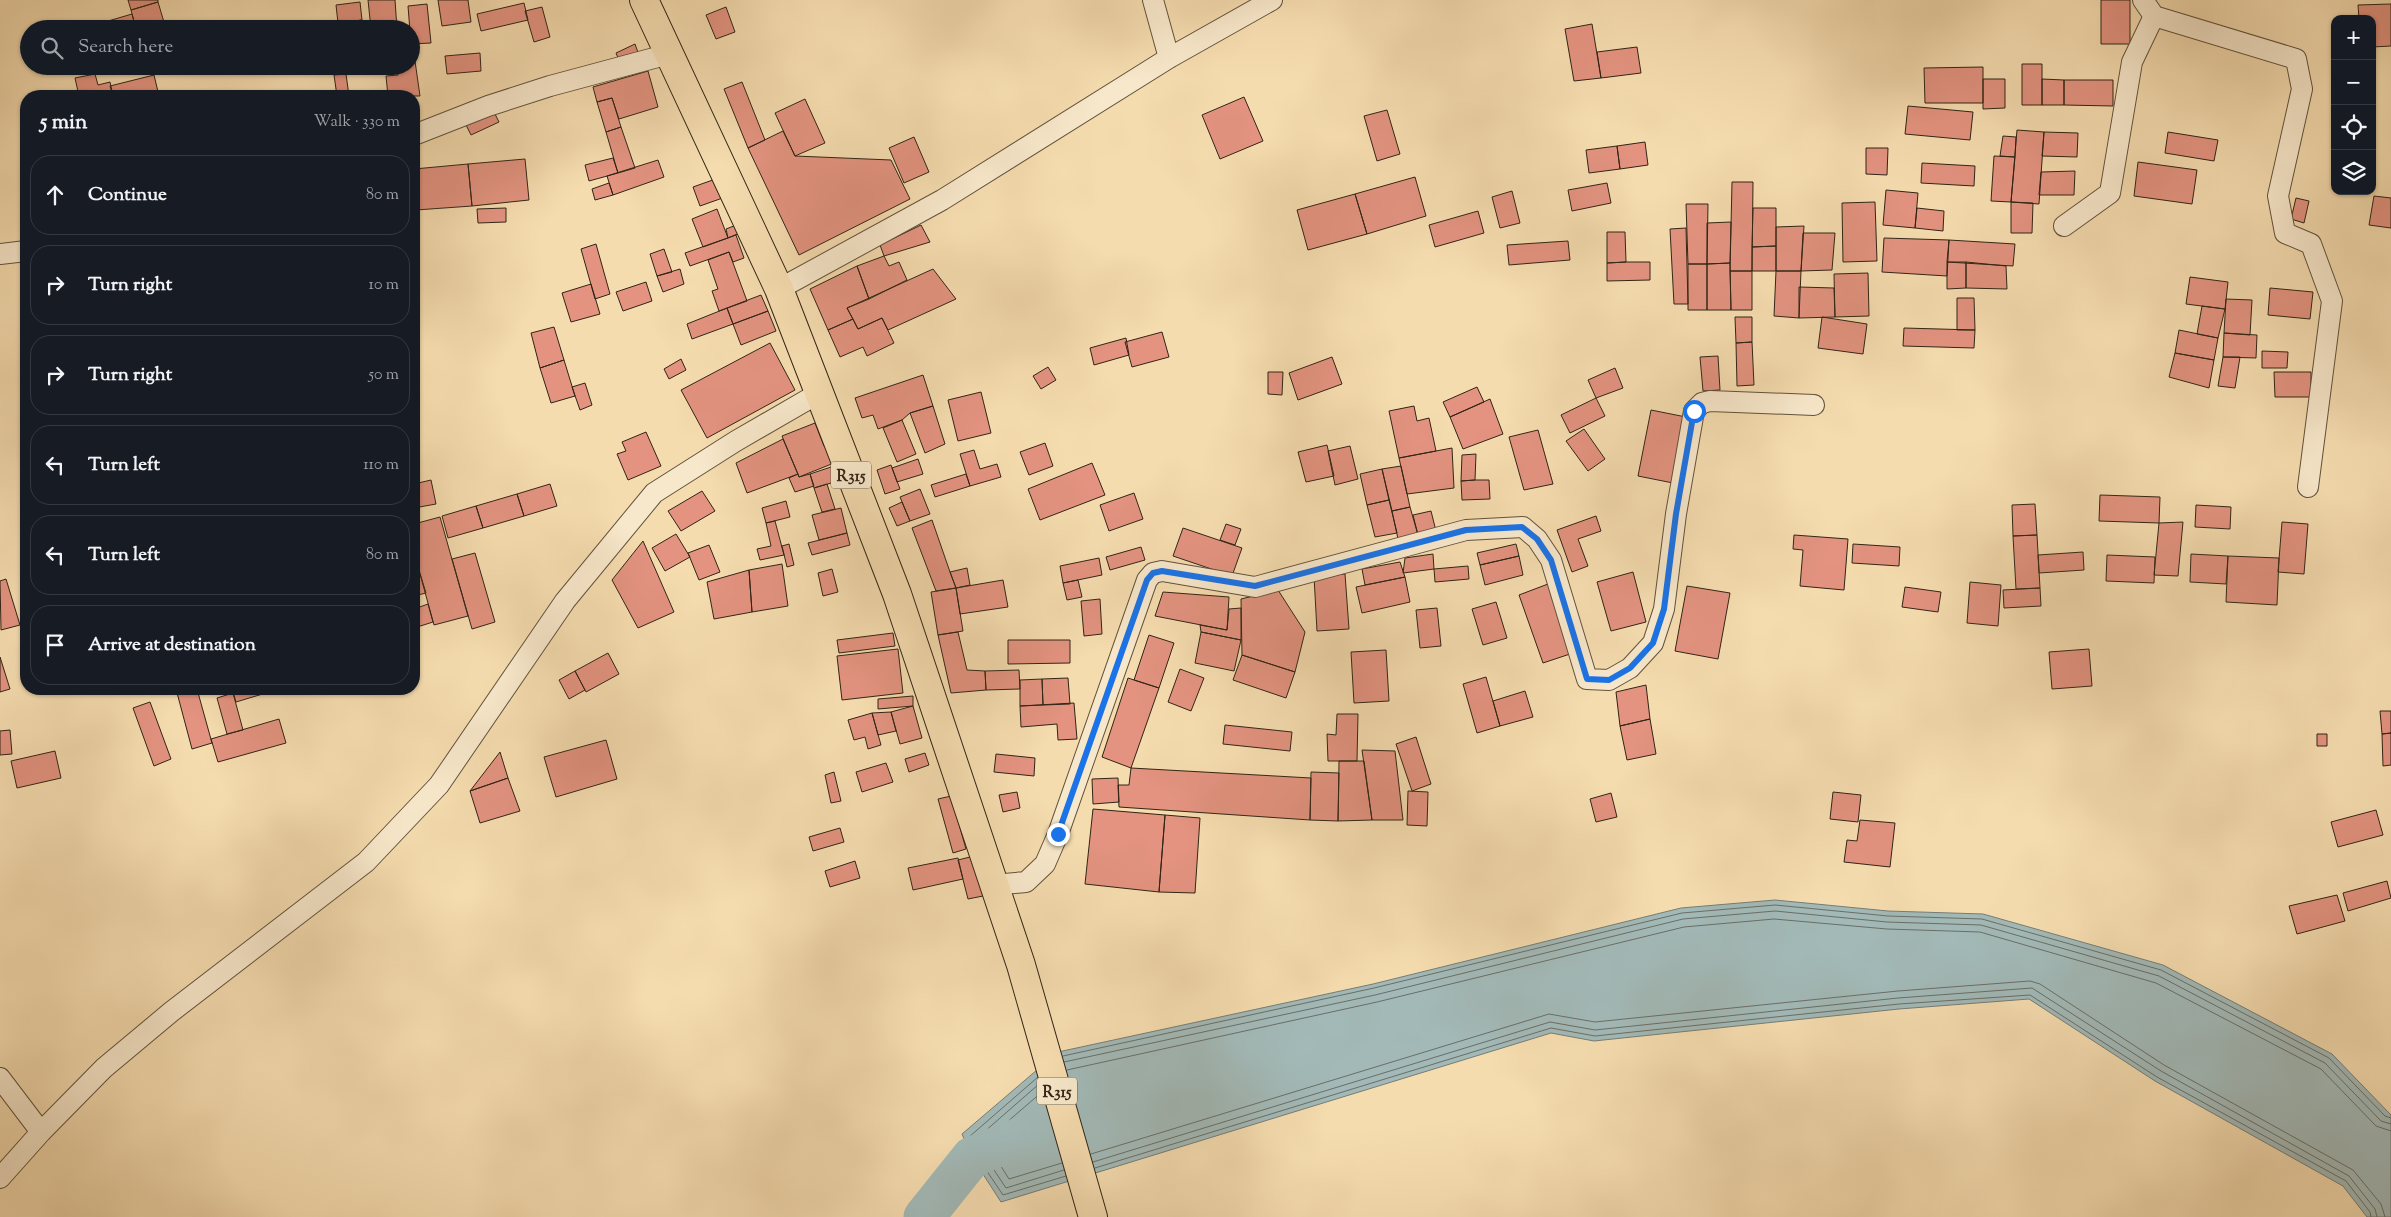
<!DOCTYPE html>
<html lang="en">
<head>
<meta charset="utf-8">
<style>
  body { margin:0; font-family:"Sorts Mill Goudy",serif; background:#242831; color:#f1f3f6 }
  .controls { position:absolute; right:15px; top:15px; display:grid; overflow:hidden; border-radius:10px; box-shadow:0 1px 4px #0004 }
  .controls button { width:45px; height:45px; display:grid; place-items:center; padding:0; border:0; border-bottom:1px solid #363941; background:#171b24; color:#f1f3f6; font:25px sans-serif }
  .stop { position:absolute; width:15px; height:15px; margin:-11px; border:4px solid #1a73e8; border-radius:50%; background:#fff }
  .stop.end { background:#1a73e8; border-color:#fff; box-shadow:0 1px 5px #0008 }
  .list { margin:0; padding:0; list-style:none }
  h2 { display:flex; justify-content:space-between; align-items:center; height:65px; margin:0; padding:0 20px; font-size:21px }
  h2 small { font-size:16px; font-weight:400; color:#9ea1a6 }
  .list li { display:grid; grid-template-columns:32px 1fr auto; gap:15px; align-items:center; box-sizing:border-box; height:80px; margin:0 10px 10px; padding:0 10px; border:1px solid #363941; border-radius:20px }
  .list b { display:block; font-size:19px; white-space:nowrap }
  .list em { font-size:16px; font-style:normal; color:#9ea1a6 }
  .icon { flex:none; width:28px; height:28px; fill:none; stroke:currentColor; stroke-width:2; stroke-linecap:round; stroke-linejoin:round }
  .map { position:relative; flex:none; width:2391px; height:1217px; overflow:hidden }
  .search { position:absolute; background:#171b24; box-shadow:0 1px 4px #0004; left:20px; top:20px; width:400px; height:55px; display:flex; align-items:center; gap:12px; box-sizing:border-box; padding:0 18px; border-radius:28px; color:#9ea1a6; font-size:19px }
  .panel { position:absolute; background:#171b24; box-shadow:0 1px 4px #0004; left:20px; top:90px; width:400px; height:605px; border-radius:20px }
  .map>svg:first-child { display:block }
  .water { fill:#a2b9b7; stroke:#757d76 }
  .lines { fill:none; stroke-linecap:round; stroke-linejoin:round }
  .shore { stroke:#6a6e66; stroke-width:1 }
  .river { stroke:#a2b9b7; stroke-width:41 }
  .building { fill:#e39380; stroke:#312415 }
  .street-casing { stroke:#62523c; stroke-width:22 }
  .primary-casing { stroke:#312415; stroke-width:30 }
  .street { stroke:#f8e8cb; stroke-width:20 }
  .primary { stroke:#f5dcaf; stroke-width:28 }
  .route { stroke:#1a73e8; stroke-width:6 }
  .labels { text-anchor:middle; stroke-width:4.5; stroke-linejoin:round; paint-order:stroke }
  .shield { fill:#f8e8cb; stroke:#6d5f4c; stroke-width:1 }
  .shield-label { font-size:16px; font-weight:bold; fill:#312415 }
</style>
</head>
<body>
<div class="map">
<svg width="2391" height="1217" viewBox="0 0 2391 1217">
  <rect width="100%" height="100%" fill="#f5dcaf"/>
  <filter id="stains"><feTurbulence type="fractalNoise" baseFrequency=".004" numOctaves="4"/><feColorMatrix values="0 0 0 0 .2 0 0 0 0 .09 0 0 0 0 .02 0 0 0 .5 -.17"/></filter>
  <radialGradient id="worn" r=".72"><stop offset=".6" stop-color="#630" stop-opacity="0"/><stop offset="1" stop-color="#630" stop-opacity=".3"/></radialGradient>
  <!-- water -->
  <path class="water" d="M1775,900L1888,911L1983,914L2163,965L2332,1054L2391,1115V1217H2367L2343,1186L2155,1081L2029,999L1899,1009L1594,1041L1551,1033L1001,1202L972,1157L962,1134L1058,1052L1373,984L1681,908Z"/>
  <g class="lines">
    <!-- shore -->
    <path class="shore" d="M1063,1056L1374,988L1682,913L1775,905L1888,916L1982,919L2161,970L2329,1058L2385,1116L2391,1118
      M1064,1062L1375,995L1683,919L1775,911L1887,922L1981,925L2159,976L2325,1063L2381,1121L2391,1124
      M1067,1070L1377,1002L1684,927L1774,919L1887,929L1980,932L2156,983L2321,1069L2376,1126L2391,1131
      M1038,1077L969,1137L976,1155L1003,1195L1066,1176
      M1039,1084L976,1139L982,1152L1006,1188L1064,1170
      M1042,1092L985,1141L1009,1179L1062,1163
      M1091,1154L1549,1014L1595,1022L1898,991L2030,981L2040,984L2164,1065L2353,1170L2381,1204L2385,1217
      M1093,1162L1550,1022L1595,1030L1898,998L2032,988L2161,1071L2349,1176L2375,1209L2377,1217
      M1095,1168L1551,1028L1595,1036L1899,1004L2030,995L2157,1077L2346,1181L2370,1212L2371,1217"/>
    <!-- river -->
    <path class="river" d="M924,1217L972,1157L1024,1136"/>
  </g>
  <!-- building -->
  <path class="building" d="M128,0H158V2L131,10Z
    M368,0H395L397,29H371Z
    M438,0H468L471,22L442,26Z
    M2101,0H2130V44H2101Z
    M158,2L166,29H136L131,10Z
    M360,2L362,20L338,23L336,5Z
    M524,3L528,20L481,31L477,14Z
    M427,4L431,43L411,44L408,6Z
    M2391,4V46L2372,47V19H2359L2358,5Z
    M542,7L550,37L534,42L525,11Z
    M726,7L735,32L716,39L706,15Z
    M132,14L136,29H99L98,24Z
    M362,20L364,29H326V25Z
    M98,24L99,29H85Z
    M1592,24L1601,78L1574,81L1565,29Z
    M635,44L640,58L621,65L616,53Z
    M1637,47L1641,73L1601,78L1597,52Z
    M480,53L481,71L447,74L445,56Z
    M414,54L420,96H388L386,76L398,75L396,66H411V55Z
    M2022,64H2042V105H2022Z
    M1983,67V103H1925L1924,68Z
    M648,71L658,107L619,119L612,98L597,102L593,87Z
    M95,74L98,85L110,82L113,96H79L75,78Z
    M346,74L349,96H337L334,75Z
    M154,75L159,96H113L110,86Z
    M1983,79H2005V108L1983,109Z
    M2042,79L2064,80V105H2042Z
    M2064,80H2113V106L2064,105Z
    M742,82L765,140L748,148L724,89Z
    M1244,97L1263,141L1220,159L1202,115Z
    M612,98L621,127L606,132L597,102Z
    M805,99L825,143L795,156L775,113Z
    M1908,106L1973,112L1970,140L1905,134Z
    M1387,110L1400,154L1377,161L1364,116Z
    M494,112L499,122L471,135L466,125Z
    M621,127L635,168L618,173L606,132Z
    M2017,130L2044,132L2039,204L2011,202Z
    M783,131L795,156L891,160L910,199L799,255L748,148Z
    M2044,132L2078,133L2077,157L2042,156Z
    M2168,132L2218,140L2214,161L2165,153Z
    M2003,136L2016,137L2015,157L2000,156Z
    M914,137L929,172L904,183L889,148Z
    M1645,142L1648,165L1620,169L1617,146Z
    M1617,146L1620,169L1589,173L1586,150Z
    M1866,148H1888L1887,175L1866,174Z
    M1994,156L2015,157L2011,202L1991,201Z
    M613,158L618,173L589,181L585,165Z
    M525,159L529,200L472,206L468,164Z
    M658,160L664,177L613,195L607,176Z
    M2138,162L2197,170L2192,204L2134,196Z
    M1922,163L1975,166L1974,186L1921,183Z
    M468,164L472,206L416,210L414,169Z
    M2075,171L2074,195H2039L2041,172Z
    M724,176L731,195L700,206L693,187Z
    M1415,177L1426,216L1367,234L1355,194Z
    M1732,182H1753L1752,271H1730Z
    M609,183L613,195L595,200L592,189Z
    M1607,183L1611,203L1572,211L1568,190Z
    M1886,190L1918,193L1915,228L1883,225Z
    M1512,191L1520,223L1500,228L1492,197Z
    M1355,194L1367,234L1308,250L1297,210Z
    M2374,196L2391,198V228L2369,225Z
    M2296,198L2309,201L2304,223L2291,219Z
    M1875,202L1877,261L1843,262L1842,203Z
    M2011,202L2033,203L2032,233H2011Z
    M1686,204H1708L1707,264H1688Z
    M506,208V222L478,223L477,209Z
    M1753,208H1776V246L1752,247Z
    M1917,208L1944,211L1943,231L1915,228Z
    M717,209L728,238L703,247L692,219Z
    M1478,211L1484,233L1435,247L1429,225Z
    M1731,222L1730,263L1707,264V223Z
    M739,224L742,232L728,238L726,229Z
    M921,225L930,242L884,256L880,245Z
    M1804,226L1801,271H1776V227Z
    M1686,228L1688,304H1674L1670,229Z
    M1607,232H1625L1626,262L1607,263Z
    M1803,233H1835L1832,270L1801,271Z
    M736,235L744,258L733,262L729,252L690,266L685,253Z
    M1884,238L1949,240L1947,276L1882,272Z
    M1949,240L2015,244L2013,266L1947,262Z
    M1568,241L1570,260L1509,265L1507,245Z
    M596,244L610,294L595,299L581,249Z
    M1776,246V271H1752V247Z
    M664,249L672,272L657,276L650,254Z
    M729,252L747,301L719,311L712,291L718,289L708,260Z
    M884,256L889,266L899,262L907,280L869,299L857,266Z
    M1626,262H1650V280L1607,281V263Z
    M1947,262H1966V288L1947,289Z
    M1966,262L2006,266L2007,289L1966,288Z
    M1730,263L1731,310H1707V264Z
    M1688,264H1707V310H1688Z
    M857,266L869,299L847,308L853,319L828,330L810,289Z
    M680,269L684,284L663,292L657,276Z
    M933,269L956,299L888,330L882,318L858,329L847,308Z
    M1730,271H1752V310H1731Z
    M1776,271H1801L1799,318L1774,316Z
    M1868,273L1869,316L1835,317L1834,274Z
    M2190,277L2228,282L2225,309L2186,304Z
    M646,282L652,301L623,311L616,292Z
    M591,284L600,314L571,322L562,293Z
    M1799,287L1834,288L1835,317L1799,318Z
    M2270,288L2313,292L2310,319L2268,315Z
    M761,295L768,311L733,324L727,308Z
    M1957,298H1974L1975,330H1957Z
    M2226,299L2252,300L2250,335L2224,333Z
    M2202,306L2225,309L2218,338L2197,334Z
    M727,308L733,324L692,339L687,324Z
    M768,311L776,331L741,345L733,324Z
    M1735,317H1752V342L1736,343Z
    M1822,317L1867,324L1863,354L1818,348Z
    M882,318L894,343L867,356L863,347L840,357L828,330L853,319L858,329Z
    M554,327L564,360L540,368L531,333Z
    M1904,328L1975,330L1974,348L1903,346Z
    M2179,330L2218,338L2214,360L2175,353Z
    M1162,332L1169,357L1132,367L1125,342Z
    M2224,333L2257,335L2256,358L2223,357Z
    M1126,338L1129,355L1094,365L1090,348Z
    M1752,342L1754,385L1737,386L1736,343Z
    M770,343L795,390L707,438L681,390Z
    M2262,351L2288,352L2287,368H2262Z
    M2175,353L2214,360L2209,388L2169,377Z
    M1718,356L1720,390L1703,391L1700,357Z
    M1332,357L1342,384L1298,400L1289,373Z
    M2223,357H2240L2235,388L2218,386Z
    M681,359L686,370L669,379L664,369Z
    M564,360L575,396L551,403L540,368Z
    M1048,367L1056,380L1041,389L1033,376Z
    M1615,368L1623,388L1596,398L1588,380Z
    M1268,372H1283L1282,395L1268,394Z
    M2274,372H2311V397H2275Z
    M923,375L933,406L910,413L902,420L878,429L873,415L862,418L855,398Z
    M585,383L592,405L580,410L572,387Z
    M1477,387L1484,402L1450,417L1443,402Z
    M981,392L991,433L958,441L948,400Z
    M1596,398L1605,416L1570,433L1561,415Z
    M1490,399L1503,434L1463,449L1450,417Z
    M933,406L945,444L925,453L910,413Z
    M1414,406L1417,421L1429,418L1436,451L1399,458L1389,411Z
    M1651,410L1686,417L1673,483L1638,476Z
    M902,420L916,454L897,462L883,428Z
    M815,423L824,446L833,445L839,461L799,477L782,436Z
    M1584,429L1605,459L1588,471L1566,441Z
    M1538,430L1553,484L1524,490L1509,437Z
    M646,432L661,466L628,480L617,454L626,451L622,442Z
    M783,439L798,474L747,493L736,463Z
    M1045,443L1053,466L1029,475L1020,452Z
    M1327,445L1334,476L1306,482L1298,452Z
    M1350,446L1358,479L1335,485L1328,451Z
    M1452,448L1454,488L1407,494L1399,458Z
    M974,450L980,469L997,464L1001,477L970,486L960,454Z
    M1476,454L1475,480L1461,481L1462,455Z
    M918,459L923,474L897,482L892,468Z
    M1092,463L1105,495L1040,520L1028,489Z
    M891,465L900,489L885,494L877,470Z
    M834,466L838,481L814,488L810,474Z
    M1401,466L1410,507L1392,511L1382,469Z
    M1382,469L1389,500L1367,505L1360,474Z
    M798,474L799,477L810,474L814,486L795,492L789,478Z
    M966,474L970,486L935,497L931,485Z
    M431,480L436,504L414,508V484Z
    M1475,480H1489L1490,499L1462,500L1461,481Z
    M550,484L557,506L524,516L517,494Z
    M827,484L835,509L822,512L814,488Z
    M920,489L930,514L910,521L900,497Z
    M702,491L715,511L681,531L668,511Z
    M1134,493L1143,519L1109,531L1100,505Z
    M517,494L524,516L483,528L476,506Z
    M2100,495L2160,497L2159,523L2099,521Z
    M1389,500L1397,533L1375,537L1367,505Z
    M786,501L790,517L766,523L762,508Z
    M902,502L910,521L897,526L889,508Z
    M2035,504L2037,535L2013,536L2012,505Z
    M2196,505L2231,507L2230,529L2195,527Z
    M476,506L483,528L448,538L442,516Z
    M1410,507L1418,535L1398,539L1392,511Z
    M841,508L847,533L819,540L812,515Z
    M1431,511L1436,531L1418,535L1413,515Z
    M1596,516L1601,531L1578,539L1588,566L1572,572L1557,530Z
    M440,517L468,616L434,625L414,552V524Z
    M932,520L950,572L956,588L936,591L912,528Z
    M775,521L784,555L760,560L757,549L771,546L766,523Z
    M2183,522L2178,576L2154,575L2159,523Z
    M2282,522L2308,524L2304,574L2278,572Z
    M1226,524L1241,529L1235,545L1220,540Z
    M1183,528L1242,548L1232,576L1173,556Z
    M847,533L850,545L812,555L808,543Z
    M676,534L690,557L665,571L652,548Z
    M1794,535L1848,539L1844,590L1800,586L1803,550L1793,549Z
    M2037,535L2040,588L2016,589L2013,536Z
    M643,541L674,612L638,628L612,580Z
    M789,544L794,565L787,567L782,546Z
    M1516,544L1519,556L1480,565L1477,553Z
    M1853,544L1900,547L1899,566L1852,563Z
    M709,545L720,572L699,580L688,553Z
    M1141,547L1145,560L1110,570L1106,557Z
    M2083,552L2084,570L2039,573L2038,555Z
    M475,553L495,622L472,629L452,559Z
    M1433,554L1434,569L1403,573L1405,558Z
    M2191,554L2228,556L2226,584L2190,582Z
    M2107,555L2155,557L2154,583L2106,581Z
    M1519,556L1523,575L1485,585L1480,565Z
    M2228,556L2279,558L2277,605L2226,602Z
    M1099,558L1102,575L1063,583L1060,566Z
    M1400,562L1405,577L1365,585L1362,569Z
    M782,564L788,606L752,612L749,570Z
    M1468,566L1469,579L1435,582L1434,569Z
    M418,567L426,593L414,596V568Z
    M967,568L970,585L956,588L950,572Z
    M832,569L838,592L823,596L818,573Z
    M749,570L752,612L714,619L707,582Z
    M1633,572L1646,622L1611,631L1597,582Z
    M1345,574L1349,629L1317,631L1314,576Z
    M1405,577L1410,602L1362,613L1356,587Z
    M6,579L20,625L1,630L0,581Z
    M1003,580L1008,607L960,614L956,588Z
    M1078,580L1082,597L1067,600L1063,583Z
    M1970,582L2001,585L1998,626L1967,623Z
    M1548,584L1573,653L1543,663L1519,595Z
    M1687,586L1730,593L1718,659L1675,651Z
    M1905,587L1941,592L1938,612L1902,607Z
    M956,588L963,631L938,635L931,592Z
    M2040,588L2041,606L2004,608L2003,590Z
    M1278,590L1305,632L1295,672L1242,655L1241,599Z
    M1163,592L1229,597L1227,630L1155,616Z
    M1100,599L1102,634L1084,636L1081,601Z
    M1496,602L1507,638L1483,645L1472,609Z
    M428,604L433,622L414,628V609Z
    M1241,608V640L1201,632L1200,625L1227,630L1229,609Z
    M1437,608L1441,646L1420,648L1416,610Z
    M958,632L967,670L985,671L986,690L951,693L938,635Z
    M1201,632L1241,640L1234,671L1195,663Z
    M893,633L895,646L839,653L837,640Z
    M1149,635L1174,643L1159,688L1134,680Z
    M1008,640H1070V663L1008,664Z
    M898,649L903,693L842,700L837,656Z
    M2089,649L2092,686L2052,689L2049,652Z
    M1386,650L1389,701L1354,703L1351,652Z
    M608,653L619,674L586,692L575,671Z
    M1242,655L1295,672L1286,698L1233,680Z
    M0,657L10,689L0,692Z
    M1180,669L1204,678L1191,711L1168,702Z
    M1019,670L1020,689L986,690L985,671Z
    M575,671L585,690L569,699L559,680Z
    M1486,677L1500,726L1477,733L1463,684Z
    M1068,678L1070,704L1043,705L1042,679Z
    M1128,678L1159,688L1131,768L1102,757Z
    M1042,679L1043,705L1020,706V680Z
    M1646,685L1650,719L1620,726L1616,692Z
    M176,689H197L212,743L192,749Z
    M232,689H276V690L236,702Z
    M1525,691L1533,717L1500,726L1493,701Z
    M233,693L243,730L227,734L217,698Z
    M913,696V706L878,709V699Z
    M150,702L171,759L154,766L133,708Z
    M1074,703L1077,739L1058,740L1057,724L1021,727L1020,706Z
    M913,706L922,738L900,744L891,712Z
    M2380,711H2391V733L2382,734Z
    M891,712L896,731L878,735L872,713Z
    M872,713L881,745L868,749L865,737L854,740L848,720Z
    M1337,714H1358L1357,761H1328L1327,734L1336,735Z
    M279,719L286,743L218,762L211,739Z
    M1650,719L1656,754L1627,760L1620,726Z
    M1225,725L1292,732L1290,751L1223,744Z
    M10,730L12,754L0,755V731Z
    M2391,733V765L2383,766L2382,734Z
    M2317,734H2327V746H2317Z
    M1416,737L1431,784L1412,791L1396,744Z
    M606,740L617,779L556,797L544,757Z
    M1362,750L1395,751L1403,820H1372Z
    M55,751L61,778L17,788L11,761Z
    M500,752L508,778L470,791Z
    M925,753L929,765L909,772L905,759Z
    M996,754L1035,758L1034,776L994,772Z
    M1339,761H1364L1372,820L1338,821Z
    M886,763L893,782L862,792L856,772Z
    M1131,768L1311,778L1310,820L1119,807L1118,785H1129Z
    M834,772L841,801L831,803L825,775Z
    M1311,772L1339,773L1338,821L1310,820Z
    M508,778L520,811L480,823L470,791Z
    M1118,778L1119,802L1093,804L1092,779Z
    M1408,791L1428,792L1427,826L1407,825Z
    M1017,792L1020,808L1003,812L999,795Z
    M1833,792L1861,795L1858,822L1830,819Z
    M1611,793L1617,817L1596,822L1590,799Z
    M951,796L966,849L953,853L938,799Z
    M1093,809L1165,815L1159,892L1085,884Z
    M2376,810L2383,835L2338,847L2331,822Z
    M1165,815L1200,818L1195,893L1159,892Z
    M1860,820L1895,823L1890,867L1844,862L1847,840L1857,841Z
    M840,828L844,842L813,851L809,837Z
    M974,856L983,896L968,899L958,860Z
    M958,858L963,879L913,890L908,868Z
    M855,861L860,878L830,887L825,871Z
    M2387,881L2391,898L2348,911L2343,893Z
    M2337,895L2345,921L2297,934L2289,906Z"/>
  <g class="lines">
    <defs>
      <path id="street" d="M1153,0L1169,58
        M2143,0L2154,16L2296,59L2302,89L2278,196L2285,233L2311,244L2332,301L2308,487
        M414,135L488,106L550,86L669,54
        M2064,226L2110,193L2132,62L2154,16
        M0,254L26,251
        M779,289L942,200L1169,58L1272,0
        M993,885L1026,882L1045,864L1058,834L1147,580L1153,573L1162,571L1255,587L1466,530L1523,527L1537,539L1551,560L1587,679L1609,680L1630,668L1653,643L1664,609L1676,514L1694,411L1702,403L1710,401L1814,405
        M0,1078L41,1132
        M0,1178L41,1132L104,1068L171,1012L366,862L439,785L565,601L654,493L736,441L819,393"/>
      <path id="primary" d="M644,0L779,289L897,594L1021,965L1093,1217"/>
    </defs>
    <!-- street casing -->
    <use href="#street" class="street-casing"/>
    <!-- primary casing -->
    <use href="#primary" class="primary-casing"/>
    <!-- street -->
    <use href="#street" class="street"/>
    <!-- primary -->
    <use href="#primary" class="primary"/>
  </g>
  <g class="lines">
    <!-- route -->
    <path class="route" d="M1058,834L1147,580L1153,573L1162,571L1255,586L1466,530L1522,527L1537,539L1551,560L1587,679L1609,680L1630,668L1653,643L1664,609L1676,514L1694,411"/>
  </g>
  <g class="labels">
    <!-- shield labels -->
    <g class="shield">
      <rect x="831" y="461.5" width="40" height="27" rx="4"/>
      <rect x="1037" y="1077.5" width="40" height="27" rx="4"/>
    </g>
    <g class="shield-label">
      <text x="851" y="481">R315</text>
      <text x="1057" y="1097">R315</text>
    </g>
  </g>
  <rect width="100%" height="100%" filter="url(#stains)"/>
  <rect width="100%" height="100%" fill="url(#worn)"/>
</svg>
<div class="controls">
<button>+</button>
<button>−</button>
<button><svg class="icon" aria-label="locate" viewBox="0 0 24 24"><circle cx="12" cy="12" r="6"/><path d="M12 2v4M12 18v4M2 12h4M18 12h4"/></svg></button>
<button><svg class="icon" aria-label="layers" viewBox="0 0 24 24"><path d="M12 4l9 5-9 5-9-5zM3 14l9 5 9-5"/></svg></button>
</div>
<div class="stop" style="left:1694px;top:411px"></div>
<div class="stop end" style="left:1058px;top:834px"></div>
<div class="search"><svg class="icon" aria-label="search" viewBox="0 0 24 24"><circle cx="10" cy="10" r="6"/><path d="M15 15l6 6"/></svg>Search here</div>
<section class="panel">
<h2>5 min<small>Walk · 330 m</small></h2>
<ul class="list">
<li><svg class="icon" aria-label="ahead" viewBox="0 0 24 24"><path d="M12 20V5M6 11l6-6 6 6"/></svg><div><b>Continue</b></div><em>80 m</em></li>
<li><svg class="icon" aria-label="right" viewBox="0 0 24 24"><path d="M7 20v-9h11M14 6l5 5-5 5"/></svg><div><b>Turn right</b></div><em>10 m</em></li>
<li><svg class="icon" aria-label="right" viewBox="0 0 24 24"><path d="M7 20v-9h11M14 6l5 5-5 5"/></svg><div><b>Turn right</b></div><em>50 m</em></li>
<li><svg class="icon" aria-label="left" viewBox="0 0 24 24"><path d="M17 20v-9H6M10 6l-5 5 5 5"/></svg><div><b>Turn left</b></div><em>110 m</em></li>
<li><svg class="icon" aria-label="left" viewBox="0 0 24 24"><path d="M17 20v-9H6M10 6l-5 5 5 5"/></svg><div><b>Turn left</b></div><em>80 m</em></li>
<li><svg class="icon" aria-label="arrive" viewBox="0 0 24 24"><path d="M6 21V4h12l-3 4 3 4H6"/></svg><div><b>Arrive at destination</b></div></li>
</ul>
</section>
</div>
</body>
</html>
